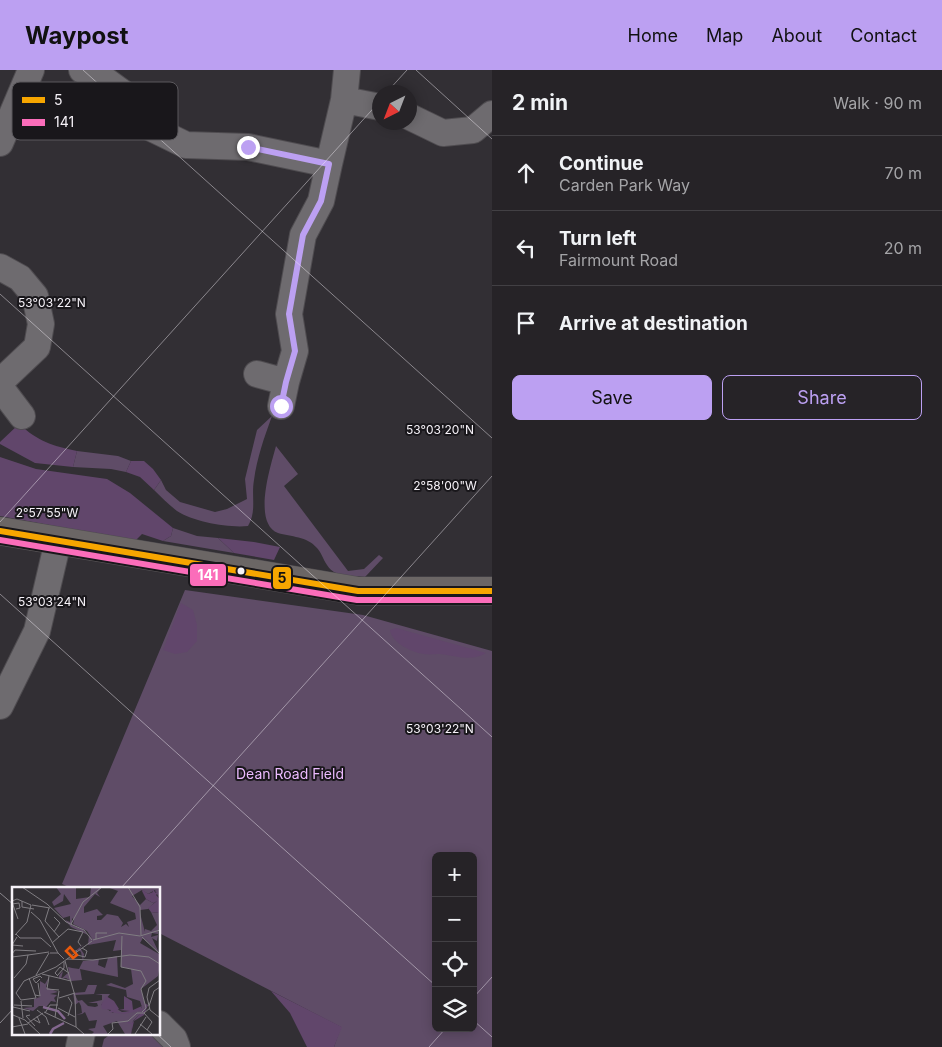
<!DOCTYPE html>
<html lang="en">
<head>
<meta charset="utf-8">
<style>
  body { margin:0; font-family:Inter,sans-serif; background:#2e2b2f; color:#f1f3f6 }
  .controls { position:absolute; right:15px; bottom:15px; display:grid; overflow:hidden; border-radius:8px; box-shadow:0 2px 12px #0003 }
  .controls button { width:45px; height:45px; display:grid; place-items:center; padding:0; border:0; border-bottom:1px solid #424044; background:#262327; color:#f1f3f6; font:25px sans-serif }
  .compass { position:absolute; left:372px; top:15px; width:45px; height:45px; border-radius:50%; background:#262327; box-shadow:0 2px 12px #0003; rotate:222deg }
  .stop { position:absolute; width:15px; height:15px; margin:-11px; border:4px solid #bca0f2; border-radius:50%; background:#fff }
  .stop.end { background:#bca0f2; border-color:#fff; box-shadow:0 1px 5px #0008 }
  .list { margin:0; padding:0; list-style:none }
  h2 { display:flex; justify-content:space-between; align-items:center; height:65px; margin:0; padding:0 20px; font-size:21px }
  h2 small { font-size:16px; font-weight:400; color:#a4a4a7 }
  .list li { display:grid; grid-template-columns:32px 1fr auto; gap:15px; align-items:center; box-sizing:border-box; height:75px; padding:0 20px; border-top:1px solid #424044 }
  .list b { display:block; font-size:19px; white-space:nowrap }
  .list p { margin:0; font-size:16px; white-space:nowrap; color:#a4a4a7 }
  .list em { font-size:16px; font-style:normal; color:#a4a4a7 }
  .actions { display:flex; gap:10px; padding:15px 20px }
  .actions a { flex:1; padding:11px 0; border:1px solid #bca0f2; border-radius:8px; text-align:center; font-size:18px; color:#bca0f2 }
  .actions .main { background:#bca0f2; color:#111 }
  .icon { flex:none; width:28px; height:28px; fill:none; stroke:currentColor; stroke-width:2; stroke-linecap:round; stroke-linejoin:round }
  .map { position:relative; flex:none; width:492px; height:977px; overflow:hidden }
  header { display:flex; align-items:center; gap:30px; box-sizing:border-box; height:70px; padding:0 25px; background:#bca0f2; color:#111 }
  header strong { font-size:24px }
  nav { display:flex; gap:28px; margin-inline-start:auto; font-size:18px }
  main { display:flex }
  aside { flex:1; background:#262327 }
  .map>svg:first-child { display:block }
  .green { fill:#5f4c67; fill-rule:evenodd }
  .forest { fill:#61466b }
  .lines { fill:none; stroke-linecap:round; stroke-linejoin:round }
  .minor-casing { stroke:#4f4c50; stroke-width:28 }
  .major-casing { stroke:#4f4c50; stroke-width:29 }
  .minor { stroke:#6e6b6f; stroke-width:26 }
  .major { stroke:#6b6665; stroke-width:28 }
  .bus-1-casing { stroke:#19171b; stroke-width:10 }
  .bus-2-casing { stroke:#19171b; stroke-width:10 }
  .bus-1 { stroke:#f7a600; stroke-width:6 }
  .bus-2 { stroke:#fb6dba; stroke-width:6 }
  .route { stroke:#bca0f2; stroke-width:6 }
  .ticks { fill:none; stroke:#f6f2f8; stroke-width:1; stroke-opacity:0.45 }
  .bus-dot { fill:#f6f2f8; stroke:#19171b; stroke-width:2 }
  .labels { text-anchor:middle; stroke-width:4; stroke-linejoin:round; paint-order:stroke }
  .park-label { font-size:14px; fill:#ecbbff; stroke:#19171b }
  .inset-river { fill:none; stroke:#83678f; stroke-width:2.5 }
  .inset-road { fill:none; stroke:#807d82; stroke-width:1 }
  .view { fill:#e8590c; fill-opacity:0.15; stroke:#e8590c; stroke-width:2.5 }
  .inset-edge { fill:none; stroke:#f6f2f8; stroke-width:2.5 }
  .key { fill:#19171b; stroke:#5b595d; stroke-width:1 }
  .key-label { font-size:14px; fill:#f6f2f8 }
  .ticks-label { font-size:12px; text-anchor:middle; fill:#f6f2f8; stroke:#19171b; stroke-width:4; stroke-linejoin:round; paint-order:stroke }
  .line-badge { stroke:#19171b; stroke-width:2 }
  .badge-label { font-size:14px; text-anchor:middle; font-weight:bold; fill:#fff }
  .pale-badge-label { font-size:14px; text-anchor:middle; font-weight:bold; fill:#111 }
</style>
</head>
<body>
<header>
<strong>Waypost</strong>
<nav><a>Home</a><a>Map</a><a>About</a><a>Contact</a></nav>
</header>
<main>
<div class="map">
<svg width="492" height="977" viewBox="0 0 492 977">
  <rect width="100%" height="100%" fill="#322f34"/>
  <!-- green -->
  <path class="green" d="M272,346C264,368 257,388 254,410C251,427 257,441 248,456C228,458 194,452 177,441C169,435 161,427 154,420L161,410L166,420L180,432L215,442L227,439L247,429L245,409L257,360Z
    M276,376L298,404L284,416L348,501L364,499L379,485L383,488L365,507C351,506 335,508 327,495C323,489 321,482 317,478C307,466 291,467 278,463C252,453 271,395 276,376Z
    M77,381L118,386L131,391L126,402L111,399L73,397Z
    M173,458L197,466L218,468L234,483L163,471L171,466Z
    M185,520L363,545L492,581V977H334L341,957L159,863V818H71L62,814ZM436,786H473V958H436Z
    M112,963H151L166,977H102L104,969Z"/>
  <!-- forest -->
  <path class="forest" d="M19,354C38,371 52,376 77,381L73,397L35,393L0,374V372Z
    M0,387L36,399L107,409L130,423L173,458L171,466L163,471L142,464L135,471L0,446Z
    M131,391H144L153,399L161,410L154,420L140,407L126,402Z
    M218,468L254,472L280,477L274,490L234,483Z
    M181,533L193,540L197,555V571L187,582L175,584L163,580Z
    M396,558L486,583C472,592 456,586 440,584C435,584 429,585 424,584C411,582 392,573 390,560Z
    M271,921L342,957L334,977H307L290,943Z"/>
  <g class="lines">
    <defs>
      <path id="minor" d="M82,0L94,2L127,26L147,56L186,75L248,77L329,94L344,30L380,37
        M344,30L347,0
        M410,47L443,63L473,60L492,44
        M0,73L31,0
        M0,197L20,208L35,226L41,254L37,277L0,312
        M257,304L286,312
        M0,317L22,346
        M281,336L286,312L295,281L289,244L303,165L321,131L329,94
        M0,636L37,561L58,471
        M159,954L174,969L177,977
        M79,977L82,963"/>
      <path id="major" d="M0,461L358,521H492"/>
    </defs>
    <!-- minor casing -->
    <use href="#minor" class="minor-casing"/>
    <!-- major casing -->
    <use href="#major" class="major-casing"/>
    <!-- minor -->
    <use href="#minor" class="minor"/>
    <!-- major -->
    <use href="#major" class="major"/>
    <defs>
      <path id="bus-1" d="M0,461L358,521H492"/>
      <path id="bus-2" d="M0,470L357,530H492"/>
    </defs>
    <!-- bus-1 casing -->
    <use href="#bus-1" class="bus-1-casing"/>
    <!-- bus-2 casing -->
    <use href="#bus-2" class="bus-2-casing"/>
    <!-- bus-1 -->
    <use href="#bus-1" class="bus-1"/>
    <!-- bus-2 -->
    <use href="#bus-2" class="bus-2"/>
  </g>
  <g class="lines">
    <!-- route -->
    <path class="route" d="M248,77L329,94L321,131L303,165L289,244L295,281L286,312L281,336"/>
  </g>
  <!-- ticks -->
  <path class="ticks" d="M83,0L492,368M416,0L492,69M387,22L407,0M0,224L492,667M0,452L380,31M0,524L436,916M121,818L492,406M0,823L14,835M473,928L492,907M473,950L492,967M0,953L14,938M156,963L171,977M429,977L446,958"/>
  <!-- markers -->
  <circle class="bus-dot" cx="241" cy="501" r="4.5"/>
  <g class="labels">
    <!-- park labels -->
    <g class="park-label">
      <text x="290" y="709">Dean Road Field</text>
    </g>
  </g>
  <!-- overview -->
  <g transform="translate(12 817)">
    <rect width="148" height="148" fill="#322f34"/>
    <path d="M44,0H64V12L78,10L79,0H90L85,6L88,10L83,7L72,20V26L85,22L91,28L85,29V33H89L95,27L106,29L111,36L109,40L114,37L117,40L115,35L124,32L123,26L98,16L106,4L95,0L147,1V11L143,3L136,7L130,3L120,9L128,18L134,12L141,16L147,11L136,22L128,23V26L133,45V42L139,44L145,38L139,25L147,26L146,47L140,46L139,50L146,48L145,54L140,51L147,66L131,49L141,60L131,51L128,56L147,67L148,78L146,89L129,102L134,121L121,134L119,147H113L105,134L91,139L96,147H80L82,145L76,142L83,141L85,133L77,134L73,125L70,127L64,128L70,126L69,119L67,115L63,118L61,106L73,105L76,98H85L82,107L63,108L66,114L70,113L76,119L83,120L86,119L85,116H76L90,113V108L83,107H98L89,118L101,126L105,122L110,125L128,123L130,120L128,114L115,110L114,103L94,98L99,96L113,101L121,97L119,82L109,80V63L101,64L104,53L76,58L77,48L81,53L75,44L61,37L62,33L60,31V38L67,41L70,42L76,48L59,40L53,33L58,35V29L51,31L42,21L59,17L52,7L51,14L42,19L40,15L49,7ZM72,57L68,61L72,67L71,74L87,72L86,78L93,81L96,71L105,69L106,90L68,82L70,93L59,94L54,91L49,92L47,91V89L49,86L51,84L49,92L57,85L56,80L60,81L59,77L60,81L67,82L71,74L69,65L67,63L62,65ZM37,90L34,100L46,105L38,107L45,108L42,111L44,115L39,114L35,119H27L21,124L11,121L22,120V112L28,110V94L33,97Z" fill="#5f4c67"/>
    <path d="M133,0H138L131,3L136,7L141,5L139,0L143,5L147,1L143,6L147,5L144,8L147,11V26L139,25L136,21L145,14L141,16L134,12L130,4ZM94,109L102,114L107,122L104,124L110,126L118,124L107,123L112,122V109L120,114L121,123L130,119L129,122H133L132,116L136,118L132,128L122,134L119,147L120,137H117L113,134L120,136L131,123L112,127L97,125L99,123L90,122L89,118Z" fill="#61466b"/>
    <path class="inset-river" d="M31,120L46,124L53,132M38,147L41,142L52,136"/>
    <path class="inset-road" d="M10,0L35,17L54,35L72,43L80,53M116,0L128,20L129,48M0,14L5,12L19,18M10,14V20L22,22M0,15L6,32M0,17L7,16L8,21L4,22M20,18L38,21M37,21L33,34L47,50M0,22V49M19,25L28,33L46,66M59,37L71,15L90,0M56,42L71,45L66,55L69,59M42,45L48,36L42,30M4,47L8,51H29L39,60M3,48L15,35L19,18M110,49L109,80L129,84L134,94L129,102L134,121L130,125M5,50L0,58L11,59M130,50L148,67M84,52V46H95M81,53L107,46L128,49L148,43M40,56L56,42M64,63L65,68L73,70L75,64L70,61M38,66H46L52,72M0,67L3,63L24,64M16,68L37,65M0,70L16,68M55,72L81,73L118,68L137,70L148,77M53,74L63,109L64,140L72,147M30,87L59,94M24,88L37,66M37,89L35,102L47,103M45,89L52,81V75M46,89L43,86L48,80L57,86M2,91L14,77L16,68M17,91L24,111M28,92L24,96L21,92L28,89L30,91M148,93L137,101L135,110L138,123L148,131M23,108L28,109L26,96M56,110L60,116L56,129M47,111L63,106M9,113L24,111M9,113L4,106L12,94L44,80L80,54M9,114L11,131M2,118L20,119M137,119L142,104L148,100M1,120L18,124M46,121L63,130M25,123L34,130L37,138M32,125L64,140M33,126L38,118H46M1,128L13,133L28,147M18,128L14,129L23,139M43,130L47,104M7,131L13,147M21,132L28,136L25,129M16,136L31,126M128,137L140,147M0,140L16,137M135,143L140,135L132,126L138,121M96,147L101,142L100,136L116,134L125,126H132M123,147L134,130"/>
    <path class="view" d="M58,60L65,68L61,71L54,64Z"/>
    <rect width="148" height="148" class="inset-edge"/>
  </g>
  <!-- legend -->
  <rect x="12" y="12" width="166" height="58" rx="8" class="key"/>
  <rect x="22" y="27" width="23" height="6" fill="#f7a600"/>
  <rect x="22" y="49" width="23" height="7" fill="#fb6dba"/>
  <g class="key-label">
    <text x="54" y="35">5</text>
    <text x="54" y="57">141</text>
  </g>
  <g class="ticks-label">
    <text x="52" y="237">53°03'22"N</text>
    <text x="440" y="364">53°03'20"N</text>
    <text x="445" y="420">2°58'00"W</text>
    <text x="47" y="447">2°57'55"W</text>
    <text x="52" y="536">53°03'24"N</text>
    <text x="440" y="663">53°03'22"N</text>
  </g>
  <g class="line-badge">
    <rect x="189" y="493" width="38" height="24" rx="5" fill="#fb6dba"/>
    <rect x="272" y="496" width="20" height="24" rx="5" fill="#f7a600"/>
  </g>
  <g class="badge-label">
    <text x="208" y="510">141</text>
  </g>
  <g class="pale-badge-label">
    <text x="282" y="513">5</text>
  </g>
</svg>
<div class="controls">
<button>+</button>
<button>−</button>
<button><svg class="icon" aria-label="locate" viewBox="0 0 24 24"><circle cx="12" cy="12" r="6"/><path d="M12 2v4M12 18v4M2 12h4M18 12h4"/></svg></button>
<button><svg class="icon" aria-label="layers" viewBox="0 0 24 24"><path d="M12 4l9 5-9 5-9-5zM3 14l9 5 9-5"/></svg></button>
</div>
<svg class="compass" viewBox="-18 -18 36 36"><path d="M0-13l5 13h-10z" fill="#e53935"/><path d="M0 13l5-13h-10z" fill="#a4a4a7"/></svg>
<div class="stop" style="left:281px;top:336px"></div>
<div class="stop end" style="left:248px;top:77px"></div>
</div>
<aside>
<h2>2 min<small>Walk · 90 m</small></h2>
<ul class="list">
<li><svg class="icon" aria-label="ahead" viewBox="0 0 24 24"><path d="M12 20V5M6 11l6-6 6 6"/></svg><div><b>Continue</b><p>Carden Park Way</p></div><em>70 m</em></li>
<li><svg class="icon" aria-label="left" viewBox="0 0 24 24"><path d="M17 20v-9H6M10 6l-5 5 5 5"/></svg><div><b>Turn left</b><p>Fairmount Road</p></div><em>20 m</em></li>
<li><svg class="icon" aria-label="arrive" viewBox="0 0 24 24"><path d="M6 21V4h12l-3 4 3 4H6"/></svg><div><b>Arrive at destination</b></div></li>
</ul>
<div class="actions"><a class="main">Save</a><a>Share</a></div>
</aside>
</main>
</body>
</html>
